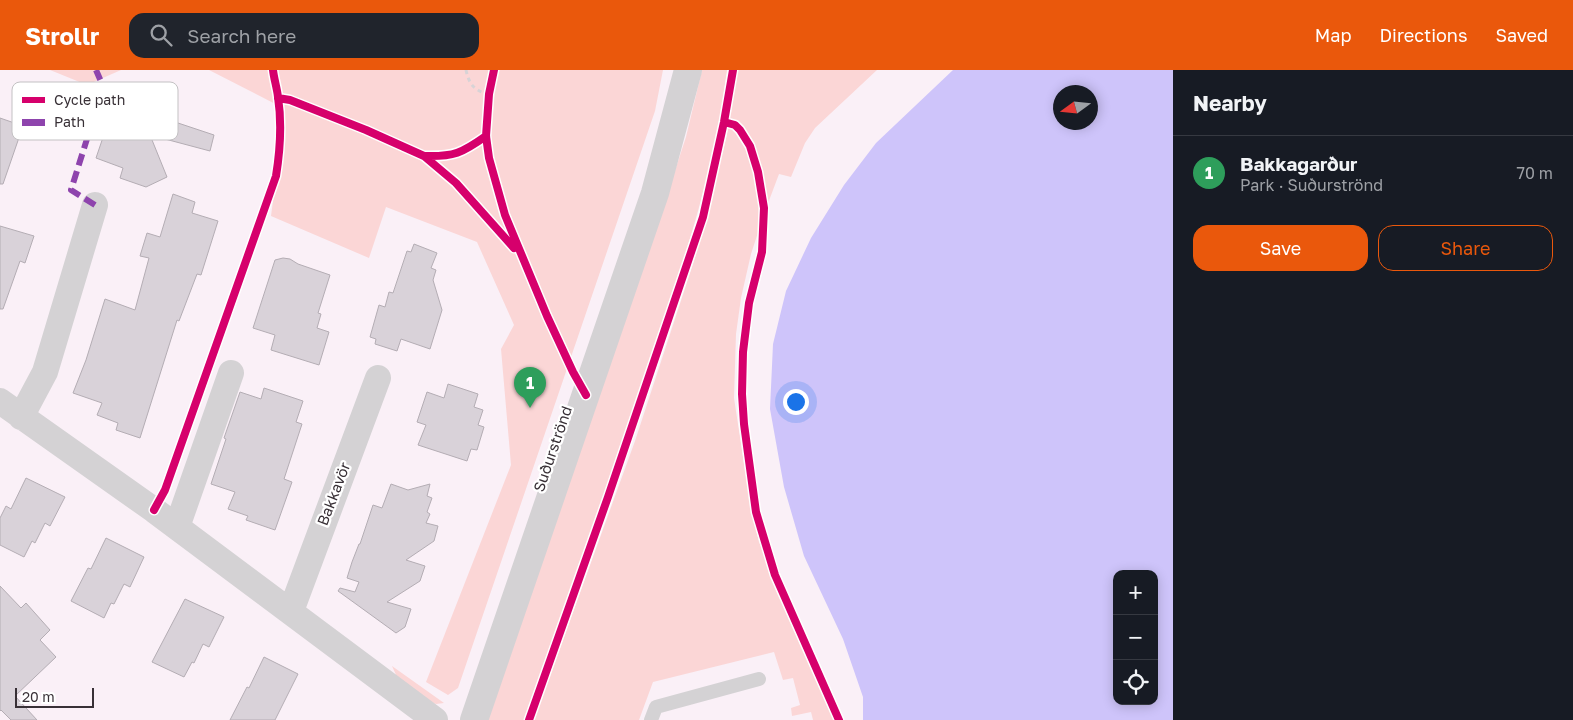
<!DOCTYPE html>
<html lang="en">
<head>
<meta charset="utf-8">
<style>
  body { margin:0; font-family:"Golos Text",sans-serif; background:#20242c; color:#f1f3f6 }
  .controls { position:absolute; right:15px; bottom:15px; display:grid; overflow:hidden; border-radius:10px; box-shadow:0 2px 12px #0003 }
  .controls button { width:45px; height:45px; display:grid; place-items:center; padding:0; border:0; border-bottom:1px solid #363941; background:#171b24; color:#f1f3f6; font:25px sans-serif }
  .compass { position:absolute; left:1053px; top:15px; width:45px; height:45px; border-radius:50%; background:#171b24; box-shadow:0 2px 12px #0003; rotate:255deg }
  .scale { position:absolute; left:15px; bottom:12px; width:79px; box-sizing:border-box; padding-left:5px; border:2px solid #383036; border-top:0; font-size:14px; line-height:18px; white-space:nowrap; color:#383036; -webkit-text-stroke:4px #fff; paint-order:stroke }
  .you { position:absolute; left:795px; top:331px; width:18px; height:18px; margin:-12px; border:4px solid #fff; border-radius:50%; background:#1a73e8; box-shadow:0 0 0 8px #1a73e833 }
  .badge { display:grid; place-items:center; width:32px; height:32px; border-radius:50%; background:#ea580c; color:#fff; font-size:16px; font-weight:700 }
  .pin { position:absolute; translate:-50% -41px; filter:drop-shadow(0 1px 2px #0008) }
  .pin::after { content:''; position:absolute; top:26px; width:18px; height:15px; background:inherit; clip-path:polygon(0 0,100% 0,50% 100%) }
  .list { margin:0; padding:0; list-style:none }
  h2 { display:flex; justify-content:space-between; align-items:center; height:65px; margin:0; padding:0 20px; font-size:21px }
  h2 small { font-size:16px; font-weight:400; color:#9ea1a6 }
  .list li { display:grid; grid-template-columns:32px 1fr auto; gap:15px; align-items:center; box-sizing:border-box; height:75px; padding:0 20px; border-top:1px solid #363941 }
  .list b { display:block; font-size:19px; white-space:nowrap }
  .list p { margin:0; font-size:16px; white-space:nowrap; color:#9ea1a6 }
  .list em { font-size:16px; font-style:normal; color:#9ea1a6 }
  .actions { display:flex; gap:10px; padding:15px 20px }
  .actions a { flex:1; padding:11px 0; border:1px solid #ea580c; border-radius:15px; text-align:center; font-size:18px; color:#ea580c }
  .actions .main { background:#ea580c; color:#fff }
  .icon { flex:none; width:28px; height:28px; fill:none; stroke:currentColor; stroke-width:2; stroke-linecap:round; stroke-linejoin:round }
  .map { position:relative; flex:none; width:1173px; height:650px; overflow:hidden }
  header { display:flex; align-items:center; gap:30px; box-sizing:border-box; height:70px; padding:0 25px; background:#ea580c; color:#fff }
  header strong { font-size:24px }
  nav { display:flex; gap:28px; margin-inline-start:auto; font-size:18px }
  .search { width:350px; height:45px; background:#20242c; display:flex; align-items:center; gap:12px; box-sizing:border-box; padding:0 18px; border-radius:15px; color:#9ea1a6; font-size:19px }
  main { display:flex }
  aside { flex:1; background:#171b24 }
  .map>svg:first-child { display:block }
  .green { fill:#fbd6d6 }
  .water { fill:#cec4fa; fill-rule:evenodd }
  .building { fill:#d9d2d9; stroke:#b4adb4 }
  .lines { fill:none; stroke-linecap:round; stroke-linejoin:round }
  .path { stroke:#d7d3d6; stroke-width:3; stroke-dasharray:4 4; stroke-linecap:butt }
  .service { stroke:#d4d2d4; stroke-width:14 }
  .minor { stroke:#d4d2d4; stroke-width:26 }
  .tertiary { stroke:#d4d2d4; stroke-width:28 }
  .quiet { stroke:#8e44ad; stroke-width:6; stroke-dasharray:12 6; stroke-linecap:butt }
  .cycleway-casing { stroke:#fff; stroke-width:11 }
  .cycleway { stroke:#d6006c; stroke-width:8 }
  .labels { text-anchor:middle; stroke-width:4.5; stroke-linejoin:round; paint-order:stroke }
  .street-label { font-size:15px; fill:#383036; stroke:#fff }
  .key { fill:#fff; stroke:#c3c1c3; stroke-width:1 }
  .key-label { font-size:14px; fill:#383036 }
</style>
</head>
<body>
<header>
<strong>Strollr</strong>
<div class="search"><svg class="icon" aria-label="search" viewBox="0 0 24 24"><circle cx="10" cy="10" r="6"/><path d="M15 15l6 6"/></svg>Search here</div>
<nav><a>Map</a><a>Directions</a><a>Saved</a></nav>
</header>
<main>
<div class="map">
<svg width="1173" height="650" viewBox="0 0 1173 650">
  <rect width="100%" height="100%" fill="#faf0f7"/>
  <!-- green -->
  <path class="green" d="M50,0H121L87,15Z
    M209,0H663L655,41L458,618L448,625L426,612L511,395L501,279L514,255L477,172L386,137L369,188L271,146L285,39Z
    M702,0H727C714,107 678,209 644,310C605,424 566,537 524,650H488L647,186L686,67Z
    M737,0H877L815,58L805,73L791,107L779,104L764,144L751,184L741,228L736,264L734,328L751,439L759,472L829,635L834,650H813L811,642L792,646L791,638L800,635L793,608L783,610L774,582L653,612L639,650H534L635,371L693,194L707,147L727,64Z
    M392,596L444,633L436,634L428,631L397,607Z"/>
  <!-- water -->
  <path class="water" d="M953,0H1173V650H863V627L843,569L804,486L784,417L770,339L773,274L786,221L811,168L844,115L876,73ZM1060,22H1090V52H1060ZM1117,504H1154V631H1117Z"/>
  <!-- building -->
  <path class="building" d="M115,32L214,65L210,81L150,65L167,107L146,117L120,108L123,98L96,88Z
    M0,48L23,56L3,114H0Z
    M173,124L195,132L192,143L218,151L201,205L197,204L179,251L177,250L140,368L116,360L118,353L97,345L102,333L73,323L86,290L105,229L135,240L149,188L140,186L147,163L160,167Z
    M0,156L34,166L25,193L20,191L3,239H0Z
    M414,174L437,183L431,198L436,200L433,210L442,240L430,279L401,269L397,281L375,274L376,269L370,267L379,235L385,237L389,222L393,223L407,181L411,182Z
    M283,188L290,189L298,194L330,205L318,243L321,244L317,258L329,262L319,295L271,280L275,265L253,258L275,190Z
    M448,314L478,324L474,337L483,340L478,355L484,357L477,380L471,379L467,391L418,375L426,355L417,352L427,322L444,328Z
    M264,318L303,331L296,352L302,354L284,409L292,412L275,460L246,450L248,446L228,439L235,422L211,414L226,369L224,368L240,322L261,329Z
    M26,408L65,427L50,456L45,453L35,473L32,471L24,487L0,475V448L6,436L11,439Z
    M391,414L408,420L430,414L427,426L432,428L427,442L430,444L426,453L438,456L434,471L406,490L425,496L420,511L387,532L411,539L405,557L396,563L338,521L340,518L355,522L359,512L347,508L352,492L359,474H360L373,435L382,438Z
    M106,468L144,487L130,517L124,514L114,534L111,533L104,548L71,531L88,498L91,499Z
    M0,516L21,538L26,533L50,560L40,570L56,587L15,626L37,650H11L1,640L0,641Z
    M185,529L224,547L209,577L203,574L194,593L192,592L184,607L152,592Z
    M264,587L298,604L275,650H230L247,617L249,618Z"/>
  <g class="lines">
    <!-- path -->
    <path class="path" d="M466,0C469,14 474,21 489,24"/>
    <!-- service -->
    <path class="service" d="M651,650L656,637L759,609"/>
    <!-- minor -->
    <path class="minor" d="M0,331L154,440L435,650
      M21,347L45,302L95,135
      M177,457L231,303
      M291,541L378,308"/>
    <!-- tertiary -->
    <path class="tertiary" d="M474,650L655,123L688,0"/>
    <!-- quiet -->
    <path class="quiet" d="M95,135L71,120L101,24L103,16L96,0"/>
    <defs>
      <path id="cycleway" d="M494,0L489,24L486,66L489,88L505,145L547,246L573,302L586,325
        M278,28L290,30L366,60L424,86L456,113L514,178
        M724,52L735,55L740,60L750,76L758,102L764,138L762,182L749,233L743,282L742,324L744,354L756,442L775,505L839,650
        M424,86C454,87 462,83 486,66
        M154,440L165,420L276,106C280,81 282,53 278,27C277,18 274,9 273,0
        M529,650L608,427L703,147L724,52L733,0"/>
    </defs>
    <!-- cycleway casing -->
    <use href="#cycleway" class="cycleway-casing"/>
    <!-- cycleway -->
    <use href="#cycleway" class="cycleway"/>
  </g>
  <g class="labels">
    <!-- street labels -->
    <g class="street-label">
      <text transform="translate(553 379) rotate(-71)" y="5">Suðurströnd</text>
      <text transform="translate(334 424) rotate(-69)" y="5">Bakkavör</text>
    </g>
  </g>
  <!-- legend -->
  <rect x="12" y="12" width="166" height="58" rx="8" class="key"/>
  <rect x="22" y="27" width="23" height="6" fill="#d6006c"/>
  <rect x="22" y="49" width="23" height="7" fill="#8e44ad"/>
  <g class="key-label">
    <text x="54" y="35">Cycle path</text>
    <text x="54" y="57">Path</text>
  </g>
</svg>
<div class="controls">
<button>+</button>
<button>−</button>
<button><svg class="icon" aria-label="locate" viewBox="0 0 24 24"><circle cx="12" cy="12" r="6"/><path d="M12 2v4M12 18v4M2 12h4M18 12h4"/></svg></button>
</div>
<svg class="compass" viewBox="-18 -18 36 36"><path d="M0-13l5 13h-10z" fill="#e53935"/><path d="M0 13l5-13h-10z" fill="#9ea1a6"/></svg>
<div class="scale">20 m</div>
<div class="you"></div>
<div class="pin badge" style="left:530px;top:338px;background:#2e9e5b">1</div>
</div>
<aside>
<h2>Nearby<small></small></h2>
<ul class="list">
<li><span class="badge" style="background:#2e9e5b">1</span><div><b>Bakkagarður</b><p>Park · Suðurströnd</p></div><em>70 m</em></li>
</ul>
<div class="actions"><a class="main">Save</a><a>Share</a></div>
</aside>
</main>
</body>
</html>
